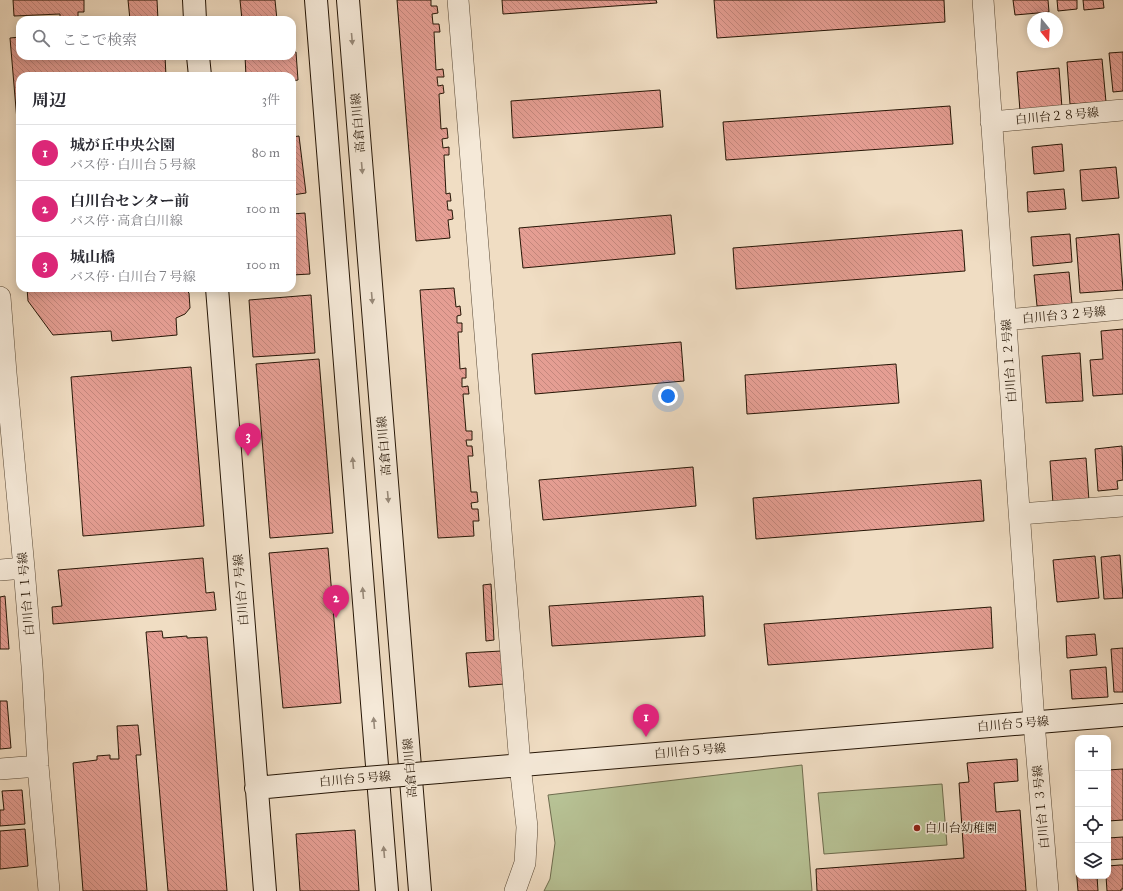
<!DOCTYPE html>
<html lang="ja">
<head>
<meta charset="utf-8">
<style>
  body { margin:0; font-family:"IM FELL Great Primer","Noto Serif JP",serif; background:#f2f2f3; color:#2b2b33 }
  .controls { position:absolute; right:12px; bottom:12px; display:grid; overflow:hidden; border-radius:8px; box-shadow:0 2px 10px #0003 }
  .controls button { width:36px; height:36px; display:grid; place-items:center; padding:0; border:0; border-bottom:1px solid #e1e1e2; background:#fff; color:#2b2b33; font:20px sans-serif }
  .compass { position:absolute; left:1027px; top:12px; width:36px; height:36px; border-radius:50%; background:#fff; box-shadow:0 2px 10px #0003; rotate:162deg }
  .you { position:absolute; left:668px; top:396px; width:14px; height:14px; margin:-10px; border:3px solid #fff; border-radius:50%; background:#1a73e8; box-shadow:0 0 0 6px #1a73e833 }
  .badge { display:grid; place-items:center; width:26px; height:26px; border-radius:50%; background:#db2777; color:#fff; font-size:13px; font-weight:700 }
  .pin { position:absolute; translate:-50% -33px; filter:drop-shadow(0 1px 2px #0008) }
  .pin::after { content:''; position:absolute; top:21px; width:14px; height:12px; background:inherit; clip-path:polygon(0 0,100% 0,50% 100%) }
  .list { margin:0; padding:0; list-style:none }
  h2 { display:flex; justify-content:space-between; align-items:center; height:52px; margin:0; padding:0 16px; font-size:17px }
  h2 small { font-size:13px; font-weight:400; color:#7c7c81 }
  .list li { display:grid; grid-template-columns:26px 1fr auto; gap:12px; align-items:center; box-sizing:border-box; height:56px; padding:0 16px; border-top:1px solid #e1e1e2 }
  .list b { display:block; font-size:15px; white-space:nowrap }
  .list p { margin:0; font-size:13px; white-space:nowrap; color:#7c7c81 }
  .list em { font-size:13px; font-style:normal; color:#7c7c81 }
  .icon { flex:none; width:22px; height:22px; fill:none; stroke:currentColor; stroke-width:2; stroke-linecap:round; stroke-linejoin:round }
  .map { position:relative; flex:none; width:1123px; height:891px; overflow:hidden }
  .search { position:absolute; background:#fff; box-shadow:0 2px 10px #0003; left:16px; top:16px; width:280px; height:44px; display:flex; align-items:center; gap:10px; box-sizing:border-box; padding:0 14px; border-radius:12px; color:#7c7c81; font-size:15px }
  .panel { position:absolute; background:#fff; box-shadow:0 2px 10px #0003; left:16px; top:72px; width:280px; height:220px; border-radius:12px }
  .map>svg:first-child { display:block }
  .park { fill:#b7c295; stroke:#6e6c4e }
  .building { fill:url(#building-back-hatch); stroke:#261606 }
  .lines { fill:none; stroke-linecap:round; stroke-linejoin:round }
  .street-casing { stroke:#584835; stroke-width:22 }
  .secondary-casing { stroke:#261606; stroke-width:24 }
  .street { stroke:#f5e9d8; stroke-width:21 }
  .secondary { stroke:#f5e9d8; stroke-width:22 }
  .secondary-bridge-casing { stroke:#261606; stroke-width:24; stroke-linecap:butt }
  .secondary-bridge { stroke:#f5e9d8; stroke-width:22 }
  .oneway { fill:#988a7a }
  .poi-dot { fill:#8f2418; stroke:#f5e9d8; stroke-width:1.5 }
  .labels { text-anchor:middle; stroke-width:3; stroke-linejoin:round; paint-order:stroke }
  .street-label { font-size:12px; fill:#261606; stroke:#f5e9d8 }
  .poi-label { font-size:12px; fill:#261606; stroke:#f5e9d8; text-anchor:start }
</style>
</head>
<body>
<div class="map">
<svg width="1123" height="891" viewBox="0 0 1123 891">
  <defs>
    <pattern id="building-back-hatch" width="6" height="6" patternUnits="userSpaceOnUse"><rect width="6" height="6" fill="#e59e93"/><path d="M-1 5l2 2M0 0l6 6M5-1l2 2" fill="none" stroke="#c4877d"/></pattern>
  </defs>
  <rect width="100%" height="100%" fill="#f0ddc3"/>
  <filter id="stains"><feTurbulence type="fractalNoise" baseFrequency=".005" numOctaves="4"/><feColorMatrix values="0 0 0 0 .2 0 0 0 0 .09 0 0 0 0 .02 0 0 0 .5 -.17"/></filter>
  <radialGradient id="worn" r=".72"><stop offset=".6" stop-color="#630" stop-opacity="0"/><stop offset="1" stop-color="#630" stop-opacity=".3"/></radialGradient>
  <!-- park -->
  <path class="park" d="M802,765L812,891H544L550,879L555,843L548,795Z
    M942,784L947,845L824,854L818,793Z"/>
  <!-- building -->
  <path class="building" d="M13,0H84V12H78V20H60V14L14,16Z
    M128,0H157L158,20H130Z
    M240,0H275L277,20H242Z
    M397,0H431V6H437L438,13L432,14L433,24H439L440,32H434L436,70L443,69L444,77H437L438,86L443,85L444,93L439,94L441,129L447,128L448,138L442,139L443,148L449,147V155H444L446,194L450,193L451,201H447L448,210H452L453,219L448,220L450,238L416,241Z
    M502,0H656L657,3L503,14Z
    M714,0H944L945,22L717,38Z
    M1013,0H1048L1049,12L1015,15Z
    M1057,0H1077V9L1058,11Z
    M1083,0H1103L1104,8L1084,10Z
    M20,37V56H165L166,76H20V144H19L10,38Z
    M292,52H296L298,80L292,81V76H246L245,56H292Z
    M1123,52V91L1113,92L1109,53Z
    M1102,59L1106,102L1070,104L1067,62Z
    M1059,68L1062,108L1020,111L1017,72Z
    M660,90L663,127L513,138L511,101Z
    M950,106L953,144L726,160L723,122Z
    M299,136L306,193L292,195V137Z
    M1062,144L1064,171L1034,174L1032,147Z
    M1116,167L1119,198L1082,201L1080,170Z
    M1064,189L1066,209L1028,212L1027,192Z
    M305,213L310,274L292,275V214Z
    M671,215L675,254L523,268L519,228Z
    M962,230L965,271L736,289L733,248Z
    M1070,234L1072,262L1033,266L1031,237Z
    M1119,234L1123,290L1080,293L1076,238Z
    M1069,272L1072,304L1037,306L1034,275Z
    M27,288H184L189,293L190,308L185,314L176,318L177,335L112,341L111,331L53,335L28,301Z
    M454,288L456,307L460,306L461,315L457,316V323H462V332H458L460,369L466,368V378H462V387L468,386L469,394H463L466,431H472V440H466L467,446H472L473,456H468L471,492H477L478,502L471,503L472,509H478L479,521H473L474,536L438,538L420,290Z
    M311,295L315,353L253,357L249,300Z
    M1123,329V394L1093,396L1090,360L1103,359L1101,331Z
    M681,342L684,381L535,394L532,354Z
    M1080,353L1083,401L1046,403L1042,356Z
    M319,359L333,533L270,538L256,364Z
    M896,364L899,403L747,414L745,375Z
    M191,367L204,526L83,536L71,377Z
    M1122,446L1123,480L1117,481L1118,489L1098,491L1095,449Z
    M1086,458L1089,501L1053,504L1050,461Z
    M693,467L696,506L543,520L539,480Z
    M981,480L984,521L756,539L753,498Z
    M328,548L341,703L283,708L269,553Z
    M1120,555L1123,598L1104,599L1101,557Z
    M1095,556L1099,598L1057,602L1053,560Z
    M203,558L206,593L214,592L216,610L53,624L52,607L62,606L58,570Z
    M491,584L494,640L486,641L483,585Z
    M5,596L9,649H0V597Z
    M703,596L705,636L552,646L549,606Z
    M991,607L993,648L768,665L764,624Z
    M162,631L163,638L187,636V638L207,637L227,891H168L146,632Z
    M1095,634L1097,655L1067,658L1066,636Z
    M1123,648V692H1114L1111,649Z
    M501,651L504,684L469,687L466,653Z
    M1106,667L1108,697L1072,699L1070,670Z
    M0,701H7L11,748L0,749Z
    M138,725L141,755H136L147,891H83L73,763L97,760V756L110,755V759H119L117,726Z
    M1017,759L1018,781L994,783L996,812L1020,810L1026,891H817L816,869L964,858L959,783L969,782L967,763Z
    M1123,769V820L1108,821V770Z
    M22,790L25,824L0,826V810H4L2,791Z
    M25,829L28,866L0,869V831Z
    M355,830L359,891H300L296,834Z
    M1123,837V859L1108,860V838Z
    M1120,865H1123V889H1121V891H1107L1106,876H1108V866Z
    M1076,867H1078V876H1097L1098,891H1078Z"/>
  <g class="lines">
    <defs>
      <path id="street" d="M458,0L520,765L527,827L525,863L515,891
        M983,0L1034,722L1048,891
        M991,122L1123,110
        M0,297L6,373L24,568L32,666L38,766L49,891
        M1006,320L1123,309
        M1020,514L1123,506
        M0,570L24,568
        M0,769L38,766"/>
      <path id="secondary" d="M194,0L195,20
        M316,0L387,891
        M348,0L420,891
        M198,56L200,76
        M217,288L265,891
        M439,772L1123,715
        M256,788L341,780"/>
    </defs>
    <!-- street casing -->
    <use href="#street" class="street-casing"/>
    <!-- secondary casing -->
    <use href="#secondary" class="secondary-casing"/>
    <!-- street -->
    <use href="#street" class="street"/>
    <!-- secondary -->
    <use href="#secondary" class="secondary"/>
    <defs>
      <path id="secondary-bridge" d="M341,780L439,772"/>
    </defs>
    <!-- secondary-bridge casing -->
    <use href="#secondary-bridge" class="secondary-bridge-casing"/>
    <!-- secondary-bridge -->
    <use href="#secondary-bridge" class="secondary-bridge"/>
  </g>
  <!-- one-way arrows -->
  <defs><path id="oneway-solid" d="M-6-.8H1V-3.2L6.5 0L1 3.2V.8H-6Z"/></defs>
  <g class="oneway">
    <use href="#oneway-solid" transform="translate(352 39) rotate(85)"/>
    <use href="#oneway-solid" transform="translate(362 168) rotate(85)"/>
    <use href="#oneway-solid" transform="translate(372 298) rotate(85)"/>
    <use href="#oneway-solid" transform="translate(353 463) rotate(-95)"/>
    <use href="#oneway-solid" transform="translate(388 497) rotate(85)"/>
    <use href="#oneway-solid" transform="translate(363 593) rotate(-95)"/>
    <use href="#oneway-solid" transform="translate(374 723) rotate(-95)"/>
    <use href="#oneway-solid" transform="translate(384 852) rotate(-95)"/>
  </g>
  <!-- markers -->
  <circle class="poi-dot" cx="917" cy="828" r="4"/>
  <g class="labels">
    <!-- street labels -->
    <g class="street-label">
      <text transform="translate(1057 116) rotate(-5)" y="4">白川台２８号線</text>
      <text transform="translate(358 123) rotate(-95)" y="4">高倉白川線</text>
      <text transform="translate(1064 315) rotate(-5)" y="4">白川台３２号線</text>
      <text transform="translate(1009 361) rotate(-94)" y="4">白川台１２号線</text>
      <text transform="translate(384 446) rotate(-95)" y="4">高倉白川線</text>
      <text transform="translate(241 590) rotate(-95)" y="4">白川台７号線</text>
      <text transform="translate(26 594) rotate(-95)" y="4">白川台１１号線</text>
      <text transform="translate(1013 724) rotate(-5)" y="4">白川台５号線</text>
      <text transform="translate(690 751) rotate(-5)" y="4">白川台５号線</text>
      <text transform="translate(410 768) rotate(-95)" y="4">高倉白川線</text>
      <text transform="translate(355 779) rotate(-5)" y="4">白川台５号線</text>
      <text transform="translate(1041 807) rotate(-95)" y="4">白川台１３号線</text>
    </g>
    <!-- poi labels -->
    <g class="poi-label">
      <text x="925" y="832">白川台幼稚園</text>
    </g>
  </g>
  <rect width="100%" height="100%" filter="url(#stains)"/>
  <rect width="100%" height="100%" fill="url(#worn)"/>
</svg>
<div class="controls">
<button>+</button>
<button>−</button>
<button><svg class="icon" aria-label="locate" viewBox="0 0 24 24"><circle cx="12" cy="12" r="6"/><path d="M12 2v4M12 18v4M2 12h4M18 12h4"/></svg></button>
<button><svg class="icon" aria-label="layers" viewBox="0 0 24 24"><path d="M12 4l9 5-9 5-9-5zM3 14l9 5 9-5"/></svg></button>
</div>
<svg class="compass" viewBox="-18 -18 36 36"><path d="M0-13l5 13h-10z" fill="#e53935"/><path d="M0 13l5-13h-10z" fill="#7c7c81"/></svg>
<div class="you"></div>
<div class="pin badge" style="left:646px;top:737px">1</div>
<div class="pin badge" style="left:336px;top:618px">2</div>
<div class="pin badge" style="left:248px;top:456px">3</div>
<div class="search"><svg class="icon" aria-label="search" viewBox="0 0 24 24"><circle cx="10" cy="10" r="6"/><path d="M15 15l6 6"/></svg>ここで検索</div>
<section class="panel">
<h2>周辺<small>3件</small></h2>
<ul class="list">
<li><span class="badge">1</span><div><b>城が丘中央公園</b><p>バス停 · 白川台５号線</p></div><em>80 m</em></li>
<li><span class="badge">2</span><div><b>白川台センター前</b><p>バス停 · 高倉白川線</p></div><em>100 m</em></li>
<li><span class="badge">3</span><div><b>城山橋</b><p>バス停 · 白川台７号線</p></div><em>100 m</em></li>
</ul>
</section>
</div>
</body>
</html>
